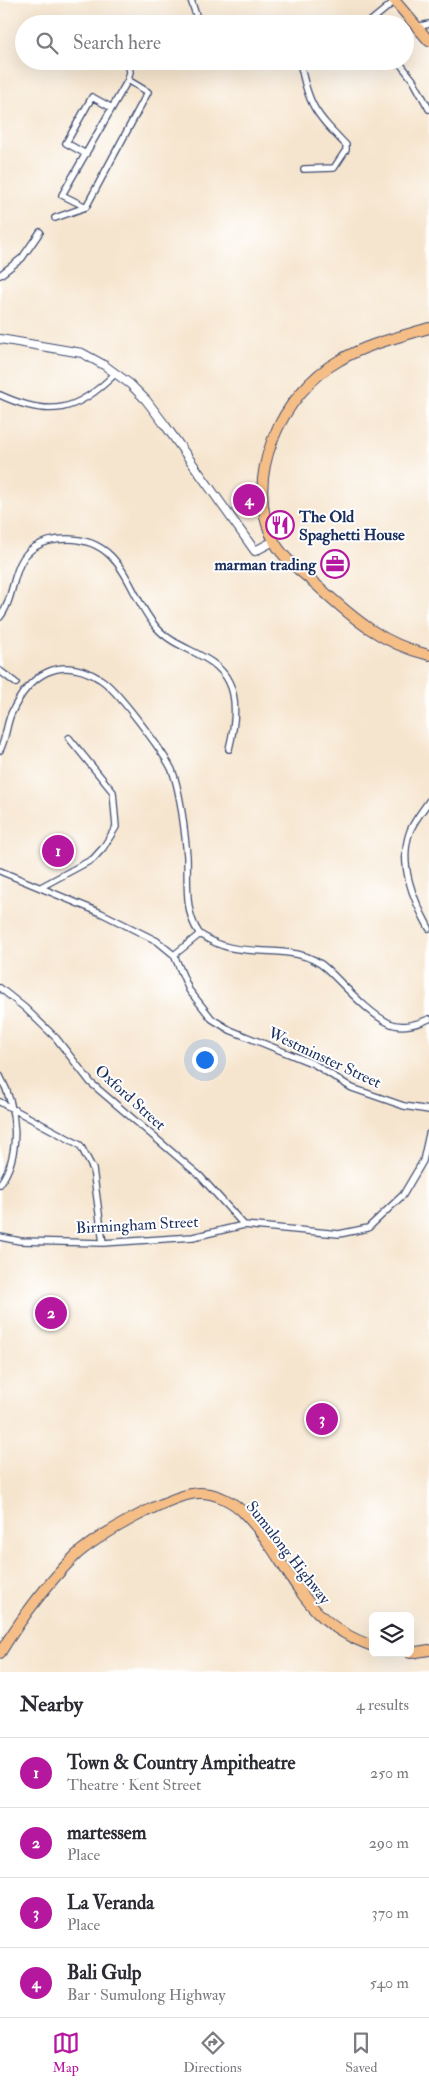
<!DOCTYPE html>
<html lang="en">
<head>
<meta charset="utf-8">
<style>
  body { margin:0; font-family:"IM FELL Double Pica",serif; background:#f2f2f3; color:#2b2b33 }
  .controls { position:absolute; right:15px; bottom:15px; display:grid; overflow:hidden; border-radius:8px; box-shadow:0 5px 20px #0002 }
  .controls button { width:45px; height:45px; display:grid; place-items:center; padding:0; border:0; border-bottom:1px solid #e1e1e2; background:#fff; color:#2b2b33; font:25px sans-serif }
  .you { position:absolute; left:204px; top:1059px; width:18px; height:18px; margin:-12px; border:4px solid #fff; border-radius:50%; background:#1a73e8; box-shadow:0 0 0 8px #1a73e833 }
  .badge { display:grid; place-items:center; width:32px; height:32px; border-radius:50%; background:#b5179e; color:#fff; font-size:16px; font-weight:700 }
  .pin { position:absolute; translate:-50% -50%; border:2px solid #fff; box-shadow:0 1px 5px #0006 }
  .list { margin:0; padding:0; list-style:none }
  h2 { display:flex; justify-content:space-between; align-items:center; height:65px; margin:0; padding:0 20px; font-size:21px }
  h2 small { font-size:16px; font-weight:400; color:#7c7c81 }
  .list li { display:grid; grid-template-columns:32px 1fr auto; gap:15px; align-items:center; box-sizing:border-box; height:70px; padding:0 20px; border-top:1px solid #e1e1e2 }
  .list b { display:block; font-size:19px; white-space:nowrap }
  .list p { margin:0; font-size:16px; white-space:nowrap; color:#7c7c81 }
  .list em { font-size:16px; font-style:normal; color:#7c7c81 }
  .icon { flex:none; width:28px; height:28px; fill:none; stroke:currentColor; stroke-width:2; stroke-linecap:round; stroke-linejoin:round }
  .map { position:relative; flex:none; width:429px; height:1672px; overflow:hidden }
  .search { position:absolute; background:#fff; box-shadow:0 5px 20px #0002; left:15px; right:15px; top:15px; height:55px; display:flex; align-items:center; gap:12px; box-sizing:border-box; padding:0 18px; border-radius:28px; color:#7c7c81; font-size:19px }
  .sheet { height:345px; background:#fff }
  nav { display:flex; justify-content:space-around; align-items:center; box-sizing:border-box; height:70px; border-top:1px solid #e1e1e2; background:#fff; font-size:14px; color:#7c7c81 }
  nav a { display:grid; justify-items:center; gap:2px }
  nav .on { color:#b5179e }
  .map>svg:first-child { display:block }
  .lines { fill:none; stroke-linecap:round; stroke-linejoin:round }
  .minor-casing { stroke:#3c4a6f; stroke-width:8 }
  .tertiary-casing { stroke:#3c4a6f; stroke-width:10 }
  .primary-casing { stroke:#3c4a6f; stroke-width:12 }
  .minor { stroke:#fff; stroke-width:5.5 }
  .tertiary { stroke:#fff; stroke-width:8 }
  .primary { stroke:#f6be87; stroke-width:10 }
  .labels { text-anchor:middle; stroke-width:4; stroke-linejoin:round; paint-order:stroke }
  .poi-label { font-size:16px; font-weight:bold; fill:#1b2f5e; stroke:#fff; text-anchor:start }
  .street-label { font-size:16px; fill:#1b2f5e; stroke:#fff }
</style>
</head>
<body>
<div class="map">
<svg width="429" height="1672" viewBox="0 0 429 1672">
  <rect width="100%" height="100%" fill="#fff"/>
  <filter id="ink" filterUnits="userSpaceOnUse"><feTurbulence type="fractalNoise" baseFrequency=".02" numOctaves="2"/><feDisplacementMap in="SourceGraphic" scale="10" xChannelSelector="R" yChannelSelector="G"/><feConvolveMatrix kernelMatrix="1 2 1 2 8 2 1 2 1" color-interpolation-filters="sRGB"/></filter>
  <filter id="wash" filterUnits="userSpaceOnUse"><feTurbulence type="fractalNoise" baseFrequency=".0096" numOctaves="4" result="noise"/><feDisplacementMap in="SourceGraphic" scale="20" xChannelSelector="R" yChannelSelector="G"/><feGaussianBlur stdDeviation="1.12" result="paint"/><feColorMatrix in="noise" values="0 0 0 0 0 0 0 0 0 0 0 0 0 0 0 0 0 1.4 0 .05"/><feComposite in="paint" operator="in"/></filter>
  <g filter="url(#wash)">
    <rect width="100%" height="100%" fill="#f6e5ce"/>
  </g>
  <g filter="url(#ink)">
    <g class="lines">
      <defs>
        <path id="minor" d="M191,0L199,24
          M367,24L395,1
          M417,27L429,24
          M300,61C308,105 315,113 346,145V150L334,168L304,169
          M398,61L413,80L429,109
          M86,154L66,143L92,97L112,108
          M86,207L62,195L128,80
          M55,218L86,207L148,92L128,80L130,72L128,61
          M0,275L22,258L40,232
          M0,395C50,418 77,412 116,373
          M0,617C16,597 11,561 35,547C44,541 57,539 68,539C125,540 127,594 157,628C177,651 215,653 229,682C239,702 234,729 229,749
          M0,671L16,683
          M0,750C6,739 6,726 11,714C29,674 60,654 100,679C116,688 164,753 172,770C180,790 185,834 187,856C188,881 184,912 199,933C202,936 208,939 212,941C247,960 296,940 327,969C344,985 368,1013 389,1023C401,1029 419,1024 429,1019
          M429,801C423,810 414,821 410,831C398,864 413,899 429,928
          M0,871L101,913L157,941L174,955L189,990L212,1019L230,1030L314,1064L352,1088L404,1106L429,1110
          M41,887L93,859L103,848L116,827L113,792L69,738
          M174,955L200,934
          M0,988L25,1008L56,1038L91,1083L200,1176L244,1225
          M0,1076C17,1107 22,1154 0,1184
          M0,1102L80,1145L93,1169L103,1243
          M0,1237L20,1241L103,1243L193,1237L244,1225L339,1234L368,1228L403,1195L423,1161L429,1134"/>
        <path id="tertiary" d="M0,339L82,353L104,365L130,384L146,400L165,425L255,551L274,541"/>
        <path id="primary" d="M394,0L429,41
          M429,328C399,337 367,344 340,360C282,392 240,480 275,543C285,561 306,575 320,588C355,620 383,644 429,655
          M0,1653C21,1619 46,1585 74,1557C94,1537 172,1493 200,1493C216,1493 234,1502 244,1513C292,1563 299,1622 373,1646
          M410,1653L429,1650"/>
      </defs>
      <!-- minor casing -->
      <use href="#minor" class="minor-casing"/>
      <!-- tertiary casing -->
      <use href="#tertiary" class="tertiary-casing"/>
      <!-- primary casing -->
      <use href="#primary" class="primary-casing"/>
      <!-- minor -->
      <use href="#minor" class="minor"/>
      <!-- tertiary -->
      <use href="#tertiary" class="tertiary"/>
      <!-- primary -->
      <use href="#primary" class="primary"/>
    </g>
  </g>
  <!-- icons -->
  <defs>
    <symbol id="restaurant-ring" viewBox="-11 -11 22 22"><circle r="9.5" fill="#fff" stroke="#b5179e" stroke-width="1.5"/><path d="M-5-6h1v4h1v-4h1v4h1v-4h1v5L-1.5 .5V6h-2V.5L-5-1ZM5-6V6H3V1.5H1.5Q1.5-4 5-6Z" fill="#b5179e"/></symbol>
    <symbol id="office-ring" viewBox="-11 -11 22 22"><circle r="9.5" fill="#fff" stroke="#b5179e" stroke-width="1.5"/><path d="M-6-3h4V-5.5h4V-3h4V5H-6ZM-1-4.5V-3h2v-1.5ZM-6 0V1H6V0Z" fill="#b5179e"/></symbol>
  </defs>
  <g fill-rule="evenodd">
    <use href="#restaurant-ring" x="264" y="509" width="32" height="32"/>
    <use href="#office-ring" x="319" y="548" width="32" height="32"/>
  </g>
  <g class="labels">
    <!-- poi labels -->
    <g class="poi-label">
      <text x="299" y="522">The Old<tspan x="299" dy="18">Spaghetti House</tspan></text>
      <text x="316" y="570" text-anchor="end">marman trading</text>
    </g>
    <!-- street labels -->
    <g class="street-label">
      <text transform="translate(325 1057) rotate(25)" y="6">Westminster Street</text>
      <text transform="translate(131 1097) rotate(42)" y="6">Oxford Street</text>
      <text transform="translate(137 1224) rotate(-3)" y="6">Birmingham Street</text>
      <text transform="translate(289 1552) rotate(52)" y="6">Sumulong Highway</text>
    </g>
  </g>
</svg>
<div class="controls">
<button><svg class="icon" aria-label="layers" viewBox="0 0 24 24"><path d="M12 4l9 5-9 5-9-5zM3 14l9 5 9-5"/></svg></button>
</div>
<div class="you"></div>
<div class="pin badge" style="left:58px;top:851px">1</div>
<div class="pin badge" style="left:51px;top:1313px">2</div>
<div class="pin badge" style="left:322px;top:1419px">3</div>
<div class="pin badge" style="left:249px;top:500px">4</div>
<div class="search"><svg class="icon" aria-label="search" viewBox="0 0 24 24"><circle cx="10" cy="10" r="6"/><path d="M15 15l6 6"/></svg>Search here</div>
</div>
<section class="sheet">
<h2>Nearby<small>4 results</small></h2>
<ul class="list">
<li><span class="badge">1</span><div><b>Town &amp; Country Ampitheatre</b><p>Theatre · Kent Street</p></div><em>250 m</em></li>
<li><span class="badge">2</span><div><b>martessem</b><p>Place</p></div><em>290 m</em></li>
<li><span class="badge">3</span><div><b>La Veranda</b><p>Place</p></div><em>370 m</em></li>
<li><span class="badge">4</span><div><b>Bali Gulp</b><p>Bar · Sumulong Highway</p></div><em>540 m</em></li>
</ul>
</section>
<nav>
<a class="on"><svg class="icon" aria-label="map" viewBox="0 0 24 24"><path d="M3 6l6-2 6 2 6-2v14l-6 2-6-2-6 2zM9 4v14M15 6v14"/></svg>Map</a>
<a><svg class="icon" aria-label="directions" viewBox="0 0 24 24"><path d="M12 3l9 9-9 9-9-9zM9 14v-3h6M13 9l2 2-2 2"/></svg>Directions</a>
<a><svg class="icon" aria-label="saved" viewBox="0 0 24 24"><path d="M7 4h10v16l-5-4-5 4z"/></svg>Saved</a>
</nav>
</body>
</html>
